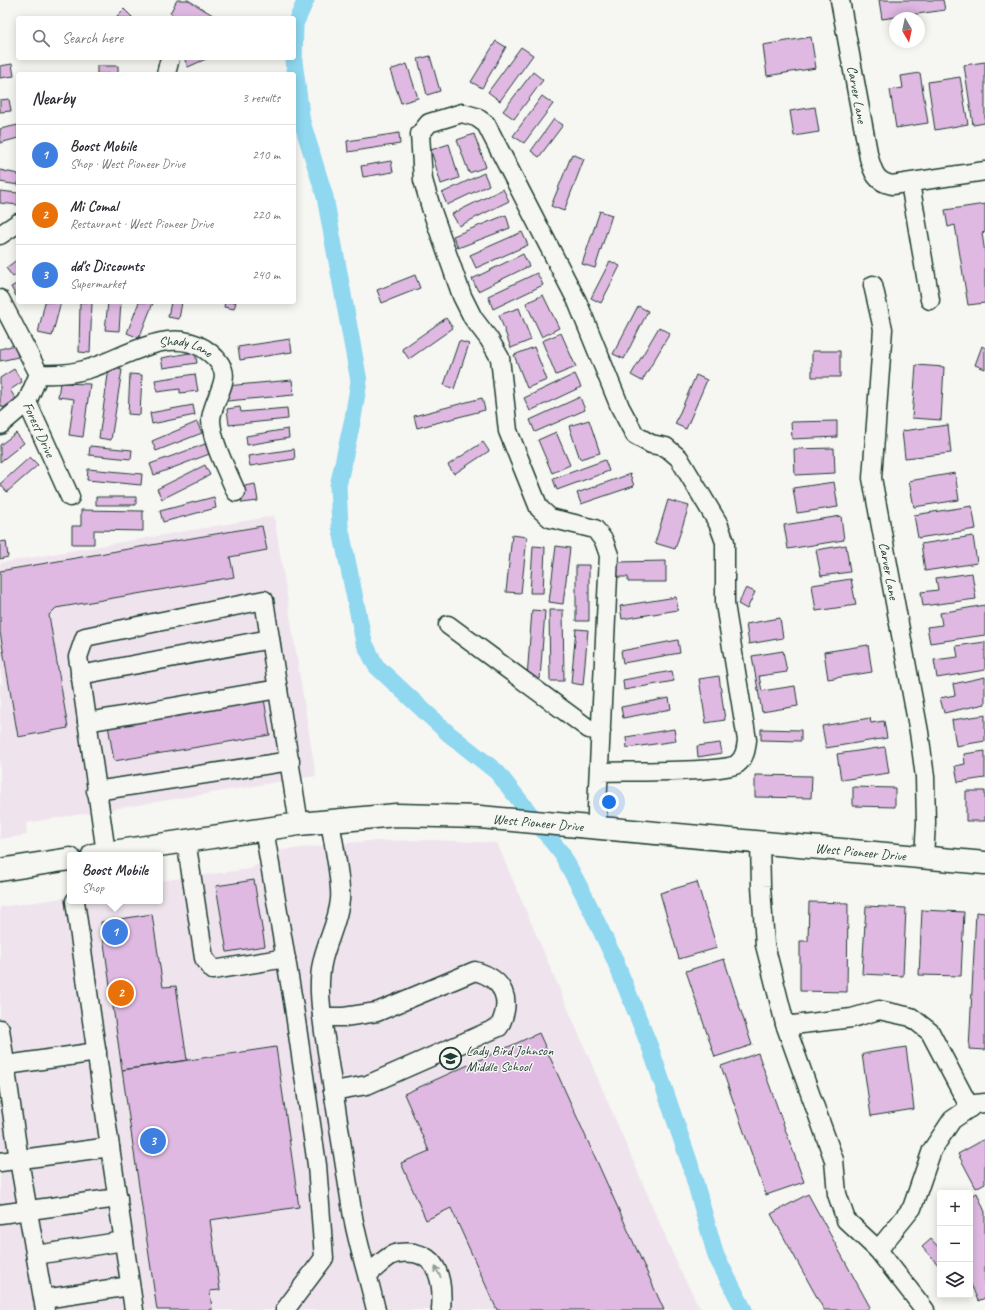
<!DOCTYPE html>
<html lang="en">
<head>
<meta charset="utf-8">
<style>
  body { margin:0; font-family:Caveat,sans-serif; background:#f2f2f3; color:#2b2b33 }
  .controls { position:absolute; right:12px; bottom:12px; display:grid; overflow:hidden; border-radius:4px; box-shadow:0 2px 10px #0003 }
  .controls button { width:36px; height:36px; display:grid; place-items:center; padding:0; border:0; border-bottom:1px solid #e1e1e2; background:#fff; color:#2b2b33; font:20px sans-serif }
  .compass { position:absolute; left:889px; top:12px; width:36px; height:36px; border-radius:50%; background:#fff; box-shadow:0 2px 10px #0003; rotate:171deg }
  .you { position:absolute; left:609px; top:802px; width:14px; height:14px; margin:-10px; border:3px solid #fff; border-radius:50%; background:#1a73e8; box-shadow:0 0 0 6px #1a73e833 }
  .badge { display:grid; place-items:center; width:26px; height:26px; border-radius:50%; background:#1f3d34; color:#fff; font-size:13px; font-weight:700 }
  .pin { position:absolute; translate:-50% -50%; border:2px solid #fff; box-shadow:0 1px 4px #0006 }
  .popup { position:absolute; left:67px; top:852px; width:96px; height:52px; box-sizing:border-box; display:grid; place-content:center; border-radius:4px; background:#fff; filter:drop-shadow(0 1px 3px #0005); font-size:13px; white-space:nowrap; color:#7c7c81 }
  .popup b { font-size:15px; color:#2b2b33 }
  .popup::after { content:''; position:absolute; left:50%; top:100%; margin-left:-8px; border:8px solid transparent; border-top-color:#fff }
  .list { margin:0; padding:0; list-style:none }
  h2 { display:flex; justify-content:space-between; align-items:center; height:52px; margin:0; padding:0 16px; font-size:17px }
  h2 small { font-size:13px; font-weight:400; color:#7c7c81 }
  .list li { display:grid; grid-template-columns:26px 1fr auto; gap:12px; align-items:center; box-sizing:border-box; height:60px; padding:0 16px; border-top:1px solid #e1e1e2 }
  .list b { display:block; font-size:15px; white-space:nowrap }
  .list p { margin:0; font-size:13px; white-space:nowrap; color:#7c7c81 }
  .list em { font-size:13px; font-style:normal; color:#7c7c81 }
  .icon { flex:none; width:22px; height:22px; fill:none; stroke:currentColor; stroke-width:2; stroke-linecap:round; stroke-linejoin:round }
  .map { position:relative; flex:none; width:985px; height:1310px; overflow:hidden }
  .search { position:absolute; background:#fff; box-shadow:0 2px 10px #0003; left:16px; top:16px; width:280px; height:44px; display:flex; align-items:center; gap:10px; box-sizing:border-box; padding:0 14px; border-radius:4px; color:#7c7c81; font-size:15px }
  .panel { position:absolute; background:#fff; box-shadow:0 2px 10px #0003; left:16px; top:72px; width:280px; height:232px; border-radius:4px }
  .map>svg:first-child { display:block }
  .built { fill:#efe4ed }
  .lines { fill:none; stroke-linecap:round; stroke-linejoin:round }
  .canal { stroke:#8fd8f0; stroke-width:17 }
  .building { fill:#dfb9e2; stroke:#1f3d34 }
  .minor-casing { stroke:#1f3d34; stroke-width:21 }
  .major-casing { stroke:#1f3d34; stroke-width:25 }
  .minor { stroke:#f6f6f2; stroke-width:18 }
  .major { stroke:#f6f6f2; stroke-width:22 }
  .oneway { stroke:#8a9a93 }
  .labels { text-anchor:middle; stroke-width:3; stroke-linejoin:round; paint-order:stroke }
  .street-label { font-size:14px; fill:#1f3d34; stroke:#f6f6f2 }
  .poi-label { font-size:14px; fill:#1f3d34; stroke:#f6f6f2; text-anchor:start }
</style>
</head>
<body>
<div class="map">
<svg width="985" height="1310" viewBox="0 0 985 1310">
  <rect width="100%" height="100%" fill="#f6f6f2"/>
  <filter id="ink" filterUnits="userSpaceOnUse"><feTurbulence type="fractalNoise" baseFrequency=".025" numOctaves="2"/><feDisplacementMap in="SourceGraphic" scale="8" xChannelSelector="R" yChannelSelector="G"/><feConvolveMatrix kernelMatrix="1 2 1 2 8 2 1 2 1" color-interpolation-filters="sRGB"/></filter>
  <g filter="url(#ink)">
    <!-- built -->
    <path class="built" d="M274,516L316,776L26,823L27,835L0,839V683L3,685L0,668V563Z
      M434,840L497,843L679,1268L701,1310H0V907L70,897V901H160V881L250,869L282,850L369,841Z"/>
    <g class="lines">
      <!-- canal -->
      <path class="canal" d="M306,0L295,24L294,61L302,122L325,197L359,381L353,418L338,486L340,526L364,642L376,666L449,734L497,772L562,854L585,897L614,958L650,1047L690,1164L716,1256L744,1310"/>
    </g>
    <!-- building -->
    <path class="building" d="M177,0H188L216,17L178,18L170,13Z
      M879,0H943L945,10L882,19Z
      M124,9L133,18H115Z
      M811,37L816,68L767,76L763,45Z
      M496,41L506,47L482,88L471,82Z
      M521,47L533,55L500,101L488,92Z
      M430,56L440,91L427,95L418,59Z
      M184,58H208L188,67Z
      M985,62V123L973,125L964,65Z
      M12,64L14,76L0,78V66Z
      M407,64L418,98L401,103L390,70Z
      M97,66H118V74H97Z
      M533,72L543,80L514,119L503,111Z
      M920,73L928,123L896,128L890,90L903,88L901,76Z
      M960,77L968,124L935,130L928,82Z
      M542,96L553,104L524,143L513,136Z
      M9,99L11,111L0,112V100Z
      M815,107L819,132L794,136L790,111Z
      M554,119L563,125L539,157L531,151Z
      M18,125V138L0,143V129Z
      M399,133L400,144L348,152L347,141Z
      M474,134L486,167L469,173L457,140Z
      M449,144L459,178L441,184L431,150Z
      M572,154L584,159L564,211L551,206Z
      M391,161L393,172L363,177L361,166Z
      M0,170L18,174V185L0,182Z
      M484,173L489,185L447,205L442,193Z
      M503,189L509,201L459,226L452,214Z
      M0,191L18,193V205L0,203Z
      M985,204V232L982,233L985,253V303L968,305L955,225L948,227L945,210Z
      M600,211L612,215L595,268L582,264Z
      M506,215L510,228L458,248L453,236Z
      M522,232L528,245L476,268L470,255Z
      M523,254L529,266L478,291L472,279Z
      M18,259V273L13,277L6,268Z
      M610,261L620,266L601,303L591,298Z
      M537,273L543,285L493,309L488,296Z
      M415,275L420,288L382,303L377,290Z
      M18,283V295L16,296L11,287Z
      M543,295L559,328L542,337L526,303Z
      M45,302H61L52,336L38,333Z
      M80,302H92L90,353L79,352Z
      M108,302H121L119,331L105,330Z
      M139,302L153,303L139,338L127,333Z
      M171,302H182L179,319L168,317Z
      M225,302H236L234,309L224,307Z
      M638,306L648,311L624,359L613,354Z
      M519,308L531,340L511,348L499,315Z
      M446,318L453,328L409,359L402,349Z
      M659,327L670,333L642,381L631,375Z
      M561,333L576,367L556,375L542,341Z
      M290,339L292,352L240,360L238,347Z
      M459,341L469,344L454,389L444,385Z
      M15,345L18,357L0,361V349Z
      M982,346L985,348V369L975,365Z
      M534,347L547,380L527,388L514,355Z
      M812,351H840V377H812Z
      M195,352L197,363L163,368L161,358Z
      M916,365L944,367L941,420L912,418Z
      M109,368L122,370L111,440L99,438Z
      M14,369L22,382L10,390L16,399L3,408L0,403V378Z
      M130,374L142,375L140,415L128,414Z
      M195,374L198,391L180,393V389L157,392L155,380Z
      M575,374L581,387L530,411L524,398Z
      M696,375L707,380L686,429L675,424Z
      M292,380L294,395L227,401L226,386Z
      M60,383L90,384L83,437L69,435L74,399L58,397Z
      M580,397L585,410L535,432L530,420Z
      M482,398L485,410L417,428L414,416Z
      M193,405L195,415L152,424L150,413Z
      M240,407L241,412L287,408L288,419L229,425L227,409Z
      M589,420L600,453L580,459L569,426Z
      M837,421V437L792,439L791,422Z
      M197,422L202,433L156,451L152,441Z
      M948,425L951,453L905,458L902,431Z
      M288,429L289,438L247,445L246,436Z
      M556,432L570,465L552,473L538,440Z
      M16,433L24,443L0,462V445Z
      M483,442L489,451L454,474L448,465Z
      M208,443L212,453L154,475L150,464Z
      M90,446L132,450L131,459L89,455Z
      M834,448L835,473L795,475L794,449Z
      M294,449L295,459L250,466L248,456Z
      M30,457L38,465L7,492L0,484Z
      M605,460L609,471L557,490L553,479Z
      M205,465L210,475L162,499L157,489Z
      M88,469L142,474L141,485L87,480Z
      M955,473L959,500L914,507L909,481Z
      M630,474L634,486L581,504L577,493Z
      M834,482L838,507L797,513L793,488Z
      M255,484L258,501L242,503L239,487Z
      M96,497H136V505H96Z
      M214,497L216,508L163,522L160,511Z
      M668,500L689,506L675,549L655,543Z
      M972,506L976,529L918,538L914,515Z
      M81,510L143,511V531L94,530V544H72V526H81Z
      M841,516L844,540L788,549L784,525Z
      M262,526L267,550L230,557L234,577L56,608L49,615L68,728L18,737L0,632V571Z
      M512,535L527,537L521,593L506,592Z
      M973,536L977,563L925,571L921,544Z
      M6,541L8,557L0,559V542Z
      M846,545L850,572L821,576L816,550Z
      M533,546L545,547L543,593H530Z
      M556,546L570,548L563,604L549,602Z
      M666,561V582H628V577H617V562Z
      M576,565H589V621H576Z
      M972,573L976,599L923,606L921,592L938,590L936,578Z
      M851,579L856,605L816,611L812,585Z
      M746,588L755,592L747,609L738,604Z
      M676,597L678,610L622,619L620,606Z
      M985,605V635L930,643L927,627L942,625L940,613Z
      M532,610L545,611L540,679L527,678Z
      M549,610H563L564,681H550Z
      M780,618L783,638L749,644L746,624Z
      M576,629L588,630L583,685L571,683Z
      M678,640L680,653L623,663L621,651Z
      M985,642V670L937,678L934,660L958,657L956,646Z
      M868,645L872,672L828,679L824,652Z
      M783,651L787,672L759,676L762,691L795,686L798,706L762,712L752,656Z
      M672,671L674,681L624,690L623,680Z
      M719,676L725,720L706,723L699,679Z
      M985,677V704L944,713L940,698L955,695L953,684Z
      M669,698L671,709L623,718L621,707Z
      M264,699L270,735L114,761L108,725Z
      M985,715V741L956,746L952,720Z
      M870,718L871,723L884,721L887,738L826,748L822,726Z
      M674,729L676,741L627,748L626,737Z
      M761,729L801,730V741L761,740Z
      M720,743L722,753L698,757L697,746Z
      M885,747L889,773L841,780L837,754Z
      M985,751V778L958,782L955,766L965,764L964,754Z
      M755,775L812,776L811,798L755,797Z
      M853,787L895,788V807L853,806Z
      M966,791H985V821H966Z
      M254,880L265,946L227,952L216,886Z
      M697,882L717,948L679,959L660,893Z
      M809,902L848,903L847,992L800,991V941H808Z
      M866,906L906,908L903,976L862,974Z
      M922,910L964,912L961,976L919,975Z
      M976,912L985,913V1050L969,1049Z
      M152,914L163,987L176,986L187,1060L122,1070L101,922Z
      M724,959L752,1045L715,1057L686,971Z
      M539,1033L664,1310H497L451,1208L426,1220L401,1163L429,1151L404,1094Z
      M276,1047L299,1207L210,1220L220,1290L210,1291L212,1310H157L122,1070Z
      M906,1047L914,1109L871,1116L862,1054Z
      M758,1053L804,1182L766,1195L721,1066Z
      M985,1139V1183L976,1188L958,1154Z
      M977,1193L985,1212V1298L978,1301L970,1282V1196Z
      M808,1194L870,1307L866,1310H824L771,1214Z
      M931,1239L940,1249V1267L922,1247Z"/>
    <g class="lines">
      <defs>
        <g id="minor">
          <path id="s1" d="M840,0L869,158C873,172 876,182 892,185L985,171"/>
          <path d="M166,74L170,58"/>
          <path d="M910,183L930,300"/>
          <path d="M0,235L18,223"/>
          <path id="s2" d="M873,285L883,329L872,478L919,732L925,777L926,823L924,857"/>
          <path id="s3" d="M0,299L39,374L27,402L70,497"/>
          <path id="s4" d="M39,374C56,375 71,374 88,369C123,359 166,326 203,348C211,353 220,361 223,370C228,383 211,405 211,420C212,444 227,470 236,492"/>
          <path d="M0,425L27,402"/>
          <path d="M448,625L589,729L601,731"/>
          <path d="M80,675L270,639"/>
          <path d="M87,722L278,689"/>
          <path d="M96,791L290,761"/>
          <path d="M330,821C333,842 342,881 340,900C338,921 328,939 323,959C317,983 321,1008 324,1032L353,1217C359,1249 369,1279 376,1310"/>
          <path d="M597,828V808L609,555L604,541L595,529L550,518L539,508L508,431L500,358L489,339L473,318L462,296L432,211L423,180L420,134L429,123L462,113L476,117L486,124L577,301L620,407L635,435L651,444L666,447L679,458L718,523L725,542V604L747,740C746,749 745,758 737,764C723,773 622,771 599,772"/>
          <path d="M264,829L294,1007L317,1165L324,1258L285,1310"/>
          <path d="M186,840L204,958L213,970L286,958"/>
          <path d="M760,842L761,886L765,945L785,1024L793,1025L852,1018L879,1010L911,1017L930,1032L970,1108"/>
          <path d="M106,853L78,657L85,637L264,600L299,824"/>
          <path d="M322,1017H344L377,1012L475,971C504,979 513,1000 499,1027L367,1085L333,1091"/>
          <path d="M785,1024L834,1160L837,1194L846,1220L878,1250"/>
          <path d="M0,1029L19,1160L45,1310"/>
          <path d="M0,1066L97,1052"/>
          <path d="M110,1147L134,1310"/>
          <path d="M0,1162L110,1147L75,901"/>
          <path d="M0,1214L118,1198"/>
          <path d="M36,1255L124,1241"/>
          <path d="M368,1274C376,1268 384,1259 392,1255C399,1252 407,1252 414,1253C441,1258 443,1287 441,1310"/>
          <path d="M44,1299L130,1286"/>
          <path d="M925,1310L878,1250L912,1208L932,1150L952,1120L975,1104L985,1103"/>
        </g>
        <g id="major">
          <path id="s5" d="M93,855L299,824L396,815L480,817L985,863"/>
          <path d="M0,870L70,859"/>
        </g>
      </defs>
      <!-- minor casing -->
      <use href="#minor" class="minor-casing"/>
      <!-- major casing -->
      <use href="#major" class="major-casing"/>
      <!-- minor -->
      <use href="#minor" class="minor"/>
      <!-- major -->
      <use href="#major" class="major"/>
    </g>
    <!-- one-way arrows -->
    <defs><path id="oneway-shaft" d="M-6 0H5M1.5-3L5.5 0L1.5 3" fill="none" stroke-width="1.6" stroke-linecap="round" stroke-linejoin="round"/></defs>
    <use class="oneway" href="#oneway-shaft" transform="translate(438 1272) rotate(-117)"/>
  </g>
  <!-- icons -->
  <defs>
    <symbol id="school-ring" viewBox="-11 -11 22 22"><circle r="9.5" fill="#f6f6f2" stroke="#1f3d34" stroke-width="1.5"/><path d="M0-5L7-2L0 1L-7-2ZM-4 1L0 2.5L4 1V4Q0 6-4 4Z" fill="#1f3d34"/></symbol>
  </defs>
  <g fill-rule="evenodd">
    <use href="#school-ring" x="438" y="1046" width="25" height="25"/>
  </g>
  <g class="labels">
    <!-- street labels -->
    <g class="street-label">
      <text dy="5" stroke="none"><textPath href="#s1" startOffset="96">Carver Lane</textPath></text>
      <text dy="5" stroke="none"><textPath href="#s4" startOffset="153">Shady Lane</textPath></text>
      <text dy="5" stroke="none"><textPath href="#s3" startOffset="145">Forest Drive</textPath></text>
      <text dy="5" stroke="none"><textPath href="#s2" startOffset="289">Carver Lane</textPath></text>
      <text dy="5" stroke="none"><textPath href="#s5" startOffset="448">West Pioneer Drive</textPath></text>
      <text dy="5" stroke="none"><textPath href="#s5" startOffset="772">West Pioneer Drive</textPath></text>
    </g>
    <!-- poi labels -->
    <g class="poi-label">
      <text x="466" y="1055">Lady Bird Johnson<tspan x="466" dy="16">Middle School</tspan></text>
    </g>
  </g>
</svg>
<div class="controls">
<button>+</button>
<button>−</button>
<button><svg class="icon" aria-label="layers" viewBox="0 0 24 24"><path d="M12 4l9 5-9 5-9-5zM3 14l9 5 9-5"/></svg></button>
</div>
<svg class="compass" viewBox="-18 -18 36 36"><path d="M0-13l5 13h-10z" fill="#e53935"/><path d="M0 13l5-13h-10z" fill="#7c7c81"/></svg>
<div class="you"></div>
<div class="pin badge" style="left:115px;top:932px;background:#3f7fe0">1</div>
<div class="popup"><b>Boost Mobile</b>Shop</div>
<div class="pin badge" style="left:121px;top:993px;background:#e8710a">2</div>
<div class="pin badge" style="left:153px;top:1141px;background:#3f7fe0">3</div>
<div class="search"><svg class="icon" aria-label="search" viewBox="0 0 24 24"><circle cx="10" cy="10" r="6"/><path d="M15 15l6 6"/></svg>Search here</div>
<section class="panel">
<h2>Nearby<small>3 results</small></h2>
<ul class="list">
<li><span class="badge" style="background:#3f7fe0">1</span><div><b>Boost Mobile</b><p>Shop · West Pioneer Drive</p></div><em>210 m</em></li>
<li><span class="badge" style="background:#e8710a">2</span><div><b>Mi Comal</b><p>Restaurant · West Pioneer Drive</p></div><em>220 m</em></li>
<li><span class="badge" style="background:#3f7fe0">3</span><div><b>dd's Discounts</b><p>Supermarket</p></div><em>240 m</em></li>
</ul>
</section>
</div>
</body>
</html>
